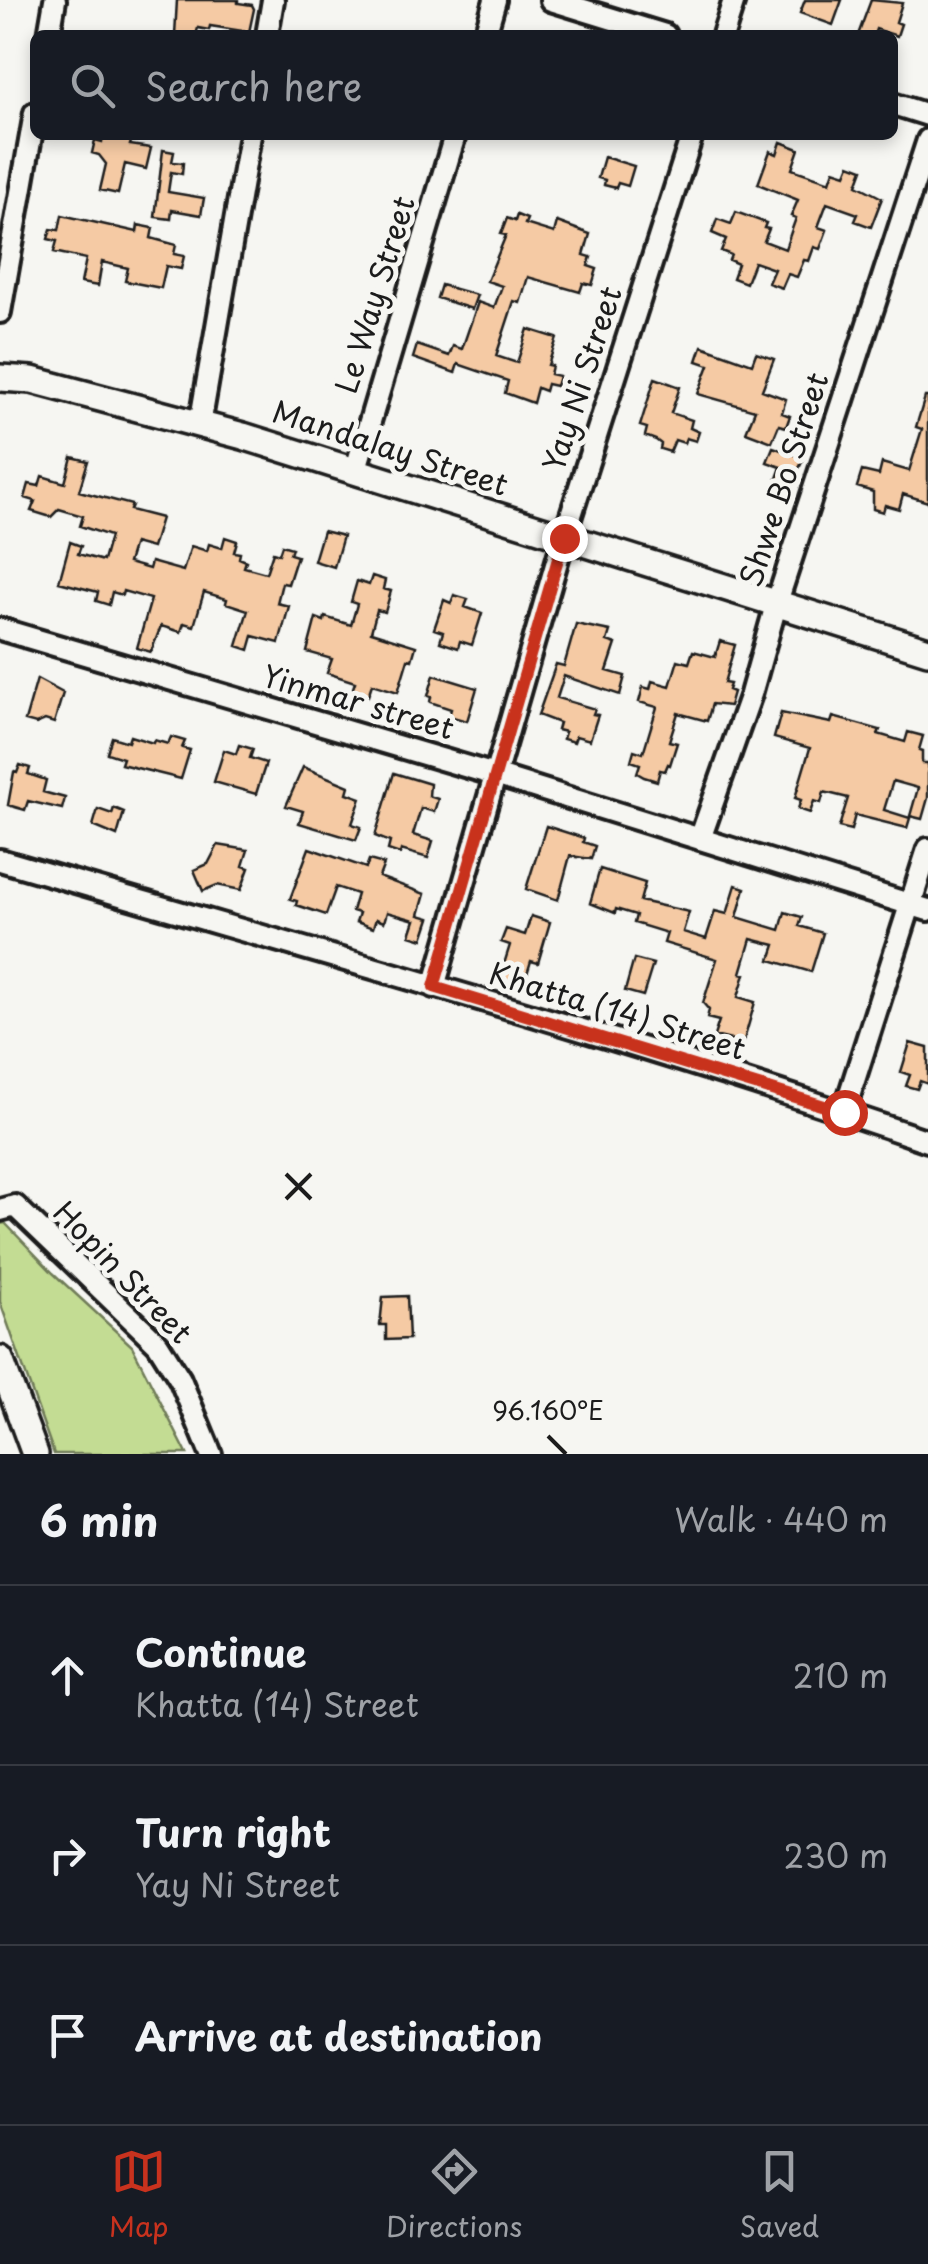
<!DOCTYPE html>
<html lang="en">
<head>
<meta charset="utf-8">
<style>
  body { margin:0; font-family:"Playpen Sans",sans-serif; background:#20242c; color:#f1f3f6 }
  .stop { position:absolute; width:30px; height:30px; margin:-22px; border:8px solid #c8321e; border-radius:50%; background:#fff }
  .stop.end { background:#c8321e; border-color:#fff; box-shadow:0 2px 10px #0008 }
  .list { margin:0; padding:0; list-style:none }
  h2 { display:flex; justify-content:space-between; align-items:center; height:130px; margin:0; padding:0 40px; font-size:42px }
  h2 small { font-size:32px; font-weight:400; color:#9ea1a6 }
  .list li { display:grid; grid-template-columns:65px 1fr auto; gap:30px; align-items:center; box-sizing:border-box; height:180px; padding:0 40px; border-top:2px solid #363941 }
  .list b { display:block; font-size:38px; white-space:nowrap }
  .list p { margin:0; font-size:32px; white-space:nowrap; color:#9ea1a6 }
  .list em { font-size:32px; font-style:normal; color:#9ea1a6 }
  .icon { flex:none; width:55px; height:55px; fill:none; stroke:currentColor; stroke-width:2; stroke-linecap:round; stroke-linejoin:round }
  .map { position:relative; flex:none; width:928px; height:1454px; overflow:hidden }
  .search { position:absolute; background:#171b24; box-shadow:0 5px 15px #0003; left:30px; right:30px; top:30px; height:110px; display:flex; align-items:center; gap:25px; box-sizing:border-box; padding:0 35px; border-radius:15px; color:#9ea1a6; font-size:38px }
  .sheet { height:670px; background:#171b24 }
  nav { display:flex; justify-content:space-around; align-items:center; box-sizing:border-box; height:140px; border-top:2px solid #363941; background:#171b24; font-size:28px; color:#9ea1a6 }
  nav a { display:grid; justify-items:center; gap:5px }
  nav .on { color:#c8321e }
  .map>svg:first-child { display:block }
  .green { fill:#c3dc93; stroke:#707c58; stroke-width:2.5 }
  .building { fill:#f5caa4; stroke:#1c1c1c; stroke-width:2.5 }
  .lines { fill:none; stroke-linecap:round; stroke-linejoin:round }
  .minor-casing { stroke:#1c1c1c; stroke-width:28 }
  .major-casing { stroke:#1c1c1c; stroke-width:32 }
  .minor { stroke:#f6f6f2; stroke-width:20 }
  .major { stroke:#f6f6f2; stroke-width:25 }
  .route { stroke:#c8321e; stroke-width:12 }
  .ticks { fill:none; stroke:#1c1c1c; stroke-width:4 }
  .labels { text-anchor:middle; stroke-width:10; stroke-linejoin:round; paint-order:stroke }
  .street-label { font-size:30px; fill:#1c1c1c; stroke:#f6f6f2 }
  .ticks-label { font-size:25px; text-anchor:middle; fill:#1c1c1c; stroke:#f6f6f2; stroke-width:10; stroke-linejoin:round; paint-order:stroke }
</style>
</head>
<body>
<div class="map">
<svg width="928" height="1454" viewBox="0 0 928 1454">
  <rect width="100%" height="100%" fill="#f6f6f2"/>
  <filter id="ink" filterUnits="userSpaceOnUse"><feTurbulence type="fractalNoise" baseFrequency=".01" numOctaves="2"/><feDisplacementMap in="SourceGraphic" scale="20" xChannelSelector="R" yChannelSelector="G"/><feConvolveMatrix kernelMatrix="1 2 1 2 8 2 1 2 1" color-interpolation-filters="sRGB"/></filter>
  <g filter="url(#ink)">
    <!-- green -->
    <path class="green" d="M5,1223L53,1273L132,1346L187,1454H54L0,1302V1224Z"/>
    <!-- building -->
    <path class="building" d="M177,0H238V3L252,5L254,9L249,32L210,26L209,30L198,28L196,35H175Z
      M805,0H842L833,25L800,13Z
      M871,0L902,3L896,22L901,24L897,36L876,29L874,35H858Z
      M103,135H133L130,145L151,148L146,169L125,164L118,194L100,190L106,164L99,155L92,153L95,140L102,142Z
      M781,142L799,149L792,169L830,182L834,170L846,174L850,164L863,169L857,185L882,198L871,227L855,221L858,214L827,203L818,227L827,230L820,249L814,247L809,261L804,260L797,277L788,274L782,288L768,283L774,269L754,262L746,283L733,278L738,264L729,260L731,255L721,251L726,239L712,233L717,219L731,224L736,212L766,223L764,228L769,229L764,241L785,249L796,218L791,216L798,200L758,184L770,151L777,154Z
      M163,150L174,152L172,162L183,163L182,174L171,172L168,192L204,198L201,215L172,210L171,219L155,217Z
      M604,157L634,166L628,186L618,183L616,188L604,185L605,180L598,178Z
      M62,215L137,232L138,225L153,228L151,238L176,245L174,254L184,256L181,269L166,266L161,288L125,281L128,268L102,262L98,286L81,283L86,259L54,252L57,241L48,239L51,229L59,230Z
      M517,215L527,219L525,224L554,233L557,222L590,234L584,255L591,257L588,266L597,269L592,285L583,283L580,292L528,277L520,303L514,301L496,356L517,363L528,329L557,338L548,365L552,366L550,374L559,376L556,386L547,384L545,391L537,388L533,403L505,393L508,381L458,364L455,373L413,358L417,345L449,356L453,346L462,349L478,302L494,308L502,286L487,281L506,235L501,234L507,218L515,221Z
      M441,285L477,295L472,309L437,298Z
      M702,346L752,364L756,353L774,359L762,390L786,399L782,413L790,416L786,427L779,425L772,442L746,432L755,410L698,394L709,365L697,361Z
      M655,378L680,387L671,413L692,420L690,428L699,432L696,441L686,438L684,443L675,440L670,452L660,449L661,444L656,440L645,436L647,428L640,426Z
      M925,397H928V502L903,494L899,509L885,505L883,512L873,509V492L857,487L862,471L879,475L882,463L909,471L922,429L916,427Z
      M773,447L804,458L789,489L775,484L781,467L767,462Z
      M72,457L88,461L79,491L132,505L130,510L161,518L152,548L134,543L128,563L149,569L151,562L183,571L191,546L207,551L209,544L222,548L225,537L237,541L234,552L240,553L239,558L246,561L244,567L266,573L273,552L279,554L282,545L292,548L290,554L297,556L288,584L282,583L277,603L289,606L279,643L253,636L249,650L237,646L248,610L226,603L227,599L204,592L194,626L184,623L181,632L161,626L151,652L137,648L151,599L123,591L122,595L112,592L109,605L96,601L98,592L59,582L70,542L81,546L78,554L103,561L110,536L80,526L83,516L59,509L51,517L31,511L35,501L25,498L29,484L39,486L42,476L65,483Z
      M323,531L343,536L334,567L314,561Z
      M372,576L385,580L383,589L391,591L385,612L377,610L371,632L416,646L412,660L408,659L398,692L372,684L368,696L352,691L355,682L327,673L332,659L307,652L316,618L324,621L325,617L351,625L357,604L351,602L357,581L369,585Z
      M454,595L468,599L465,607L482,613L472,645L460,641L458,648L440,642L443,632L434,629L444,600L451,603Z
      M576,624L610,631L607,641L616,644L607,671L625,676L620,695L564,676L557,698L595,709L593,714L598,715L590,740L576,736L574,742L563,739L565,732L557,730L559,723L538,715L556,664L564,666Z
      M720,641L735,645L724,683L730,684L728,690L733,692L729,706L712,704L707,721L678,713L669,741L677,743L670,765L668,764L665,771L660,770L657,781L644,777L637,773L640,764L631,761L634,750L643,753L657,707L639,702L643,687L650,689L652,681L670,686L678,660L689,663L693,651L715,657Z
      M434,675L477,688L467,721L449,716L451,709L430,702L431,697L428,696Z
      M37,679L63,693L54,723L45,720L36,724L25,721Z
      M781,713L831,723L833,717L880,730L878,734L905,742L908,732L923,736L919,750L922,751V763H928V798L922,819L910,816L918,788L893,781L884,810L910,818L907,828L855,815L851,830L839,827L848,798L824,792L821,803L814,801L810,813L798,809L801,800L795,798L810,748L774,738Z
      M130,736L153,743L154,740L168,744L171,737L185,741L182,748L190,750L181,779L121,764L123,758L107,753L112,737L128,742Z
      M239,745L253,749L250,758L266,763L256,794L214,782L224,750L236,754Z
      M20,765L30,768L28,774L46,780L43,792L65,798L62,809L28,801L25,810L8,805L14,772L17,773Z
      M303,767L349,786L347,793L361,798L352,824L361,827L356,840L299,823L303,811L286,806Z
      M394,773L430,784L429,796L438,799L434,812L421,808L413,835L433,841L428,858L401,850L400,854L388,850L390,842L375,836Z
      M114,808L124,812L117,836L93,826L98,809L112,814Z
      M546,826L584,838L583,842L595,846L591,859L570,856L558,900L526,889Z
      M218,845L248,850L243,866L249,868L241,890L217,885L203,891L194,870L208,864Z
      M309,848L366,868L369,860L384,864L379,877L425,894L419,915L430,918L423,939L410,935L415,920L387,912L384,922L376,919L373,928L356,922L359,913L352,911L357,894L336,887L326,915L296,905L297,901L290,899Z
      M600,869L645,883L640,901L689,912L683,932L706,939L715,911L727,914L736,885L745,888L737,917L780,930L785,912L802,917L799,926L823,933L811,972L770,960L775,945L751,939L741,973L745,974L738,997L755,1002L741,1051L729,1047L731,1040L714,1036L719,1021L707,1018L709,1010L703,1003L717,959L664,943L667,933L634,923L636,915L616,909L615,913L590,903Z
      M531,916L550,922L538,963L531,961L523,987L499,980L510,945L501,942L506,929L525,935Z
      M634,959L653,964L643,996L625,991Z
      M910,1043L928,1048V1084L920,1081L917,1089L906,1086L910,1075L901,1072Z
      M407,1296L409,1339L386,1340V1325H380L383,1297Z"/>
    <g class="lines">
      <defs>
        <path id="minor" d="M551,0L665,35
          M49,35L55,0
          M267,35L273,0
          M485,35L495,0
          M723,35L734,0
          M893,104L928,115
          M0,312L35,113
          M200,425L250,135
          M355,472L455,135
          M0,629L495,775L928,910
          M700,839L751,694L776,605L928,140
          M0,860C310,951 623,1036 928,1141
          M434,987L564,537L692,135
          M844,1112L928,849
          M0,1210L15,1206L158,1344L180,1379L211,1454"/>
        <path id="major" d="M0,378L32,380L243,436L928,651
          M0,1359L35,1454"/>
      </defs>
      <!-- minor casing -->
      <use href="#minor" class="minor-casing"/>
      <!-- major casing -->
      <use href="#major" class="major-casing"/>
      <!-- minor -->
      <use href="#minor" class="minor"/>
      <!-- major -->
      <use href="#major" class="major"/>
    </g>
  </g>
  <g class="lines" filter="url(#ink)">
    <!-- route -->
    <path class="route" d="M564,538L434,987L844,1112"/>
  </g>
  <!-- ticks -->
  <path class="ticks" d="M286,1174L311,1199M286,1199L311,1174M548,1436L566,1454"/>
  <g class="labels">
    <!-- street labels -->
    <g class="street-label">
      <text transform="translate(376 295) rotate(-73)" y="10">Le Way Street</text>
      <text transform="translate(583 379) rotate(-72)" y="10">Yay Ni Street</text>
      <text transform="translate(390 449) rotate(18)" y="10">Mandalay Street</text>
      <text transform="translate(785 480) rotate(-72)" y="10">Shwe Bo Street</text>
      <text transform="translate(358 703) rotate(16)" y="10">Yinmar street</text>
      <text transform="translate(617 1012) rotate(17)" y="10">Khatta (14) Street</text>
      <text transform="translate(122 1273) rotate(46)" y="10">Hopin Street</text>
    </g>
  </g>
  <g class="ticks-label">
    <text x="548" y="1420">96.160°E</text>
  </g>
</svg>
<div class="stop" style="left:844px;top:1112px"></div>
<div class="stop end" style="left:564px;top:538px"></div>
<div class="search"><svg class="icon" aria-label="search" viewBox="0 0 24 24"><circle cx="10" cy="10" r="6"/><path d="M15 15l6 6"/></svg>Search here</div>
</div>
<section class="sheet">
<h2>6 min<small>Walk · 440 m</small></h2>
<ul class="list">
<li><svg class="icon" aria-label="ahead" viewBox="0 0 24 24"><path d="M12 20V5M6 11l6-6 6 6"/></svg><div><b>Continue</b><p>Khatta (14) Street</p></div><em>210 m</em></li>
<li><svg class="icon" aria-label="right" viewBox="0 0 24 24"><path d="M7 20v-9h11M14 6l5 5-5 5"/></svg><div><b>Turn right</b><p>Yay Ni Street</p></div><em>230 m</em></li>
<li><svg class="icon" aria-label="arrive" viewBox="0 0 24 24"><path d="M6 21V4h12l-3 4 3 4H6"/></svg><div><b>Arrive at destination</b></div></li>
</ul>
</section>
<nav>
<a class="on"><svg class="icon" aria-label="map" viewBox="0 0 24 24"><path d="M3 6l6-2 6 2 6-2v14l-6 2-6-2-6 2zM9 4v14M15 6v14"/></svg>Map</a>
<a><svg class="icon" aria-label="directions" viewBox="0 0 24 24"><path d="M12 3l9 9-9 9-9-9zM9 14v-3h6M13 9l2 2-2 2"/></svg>Directions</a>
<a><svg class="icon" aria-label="saved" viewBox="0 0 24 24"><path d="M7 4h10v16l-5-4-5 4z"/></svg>Saved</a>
</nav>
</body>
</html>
